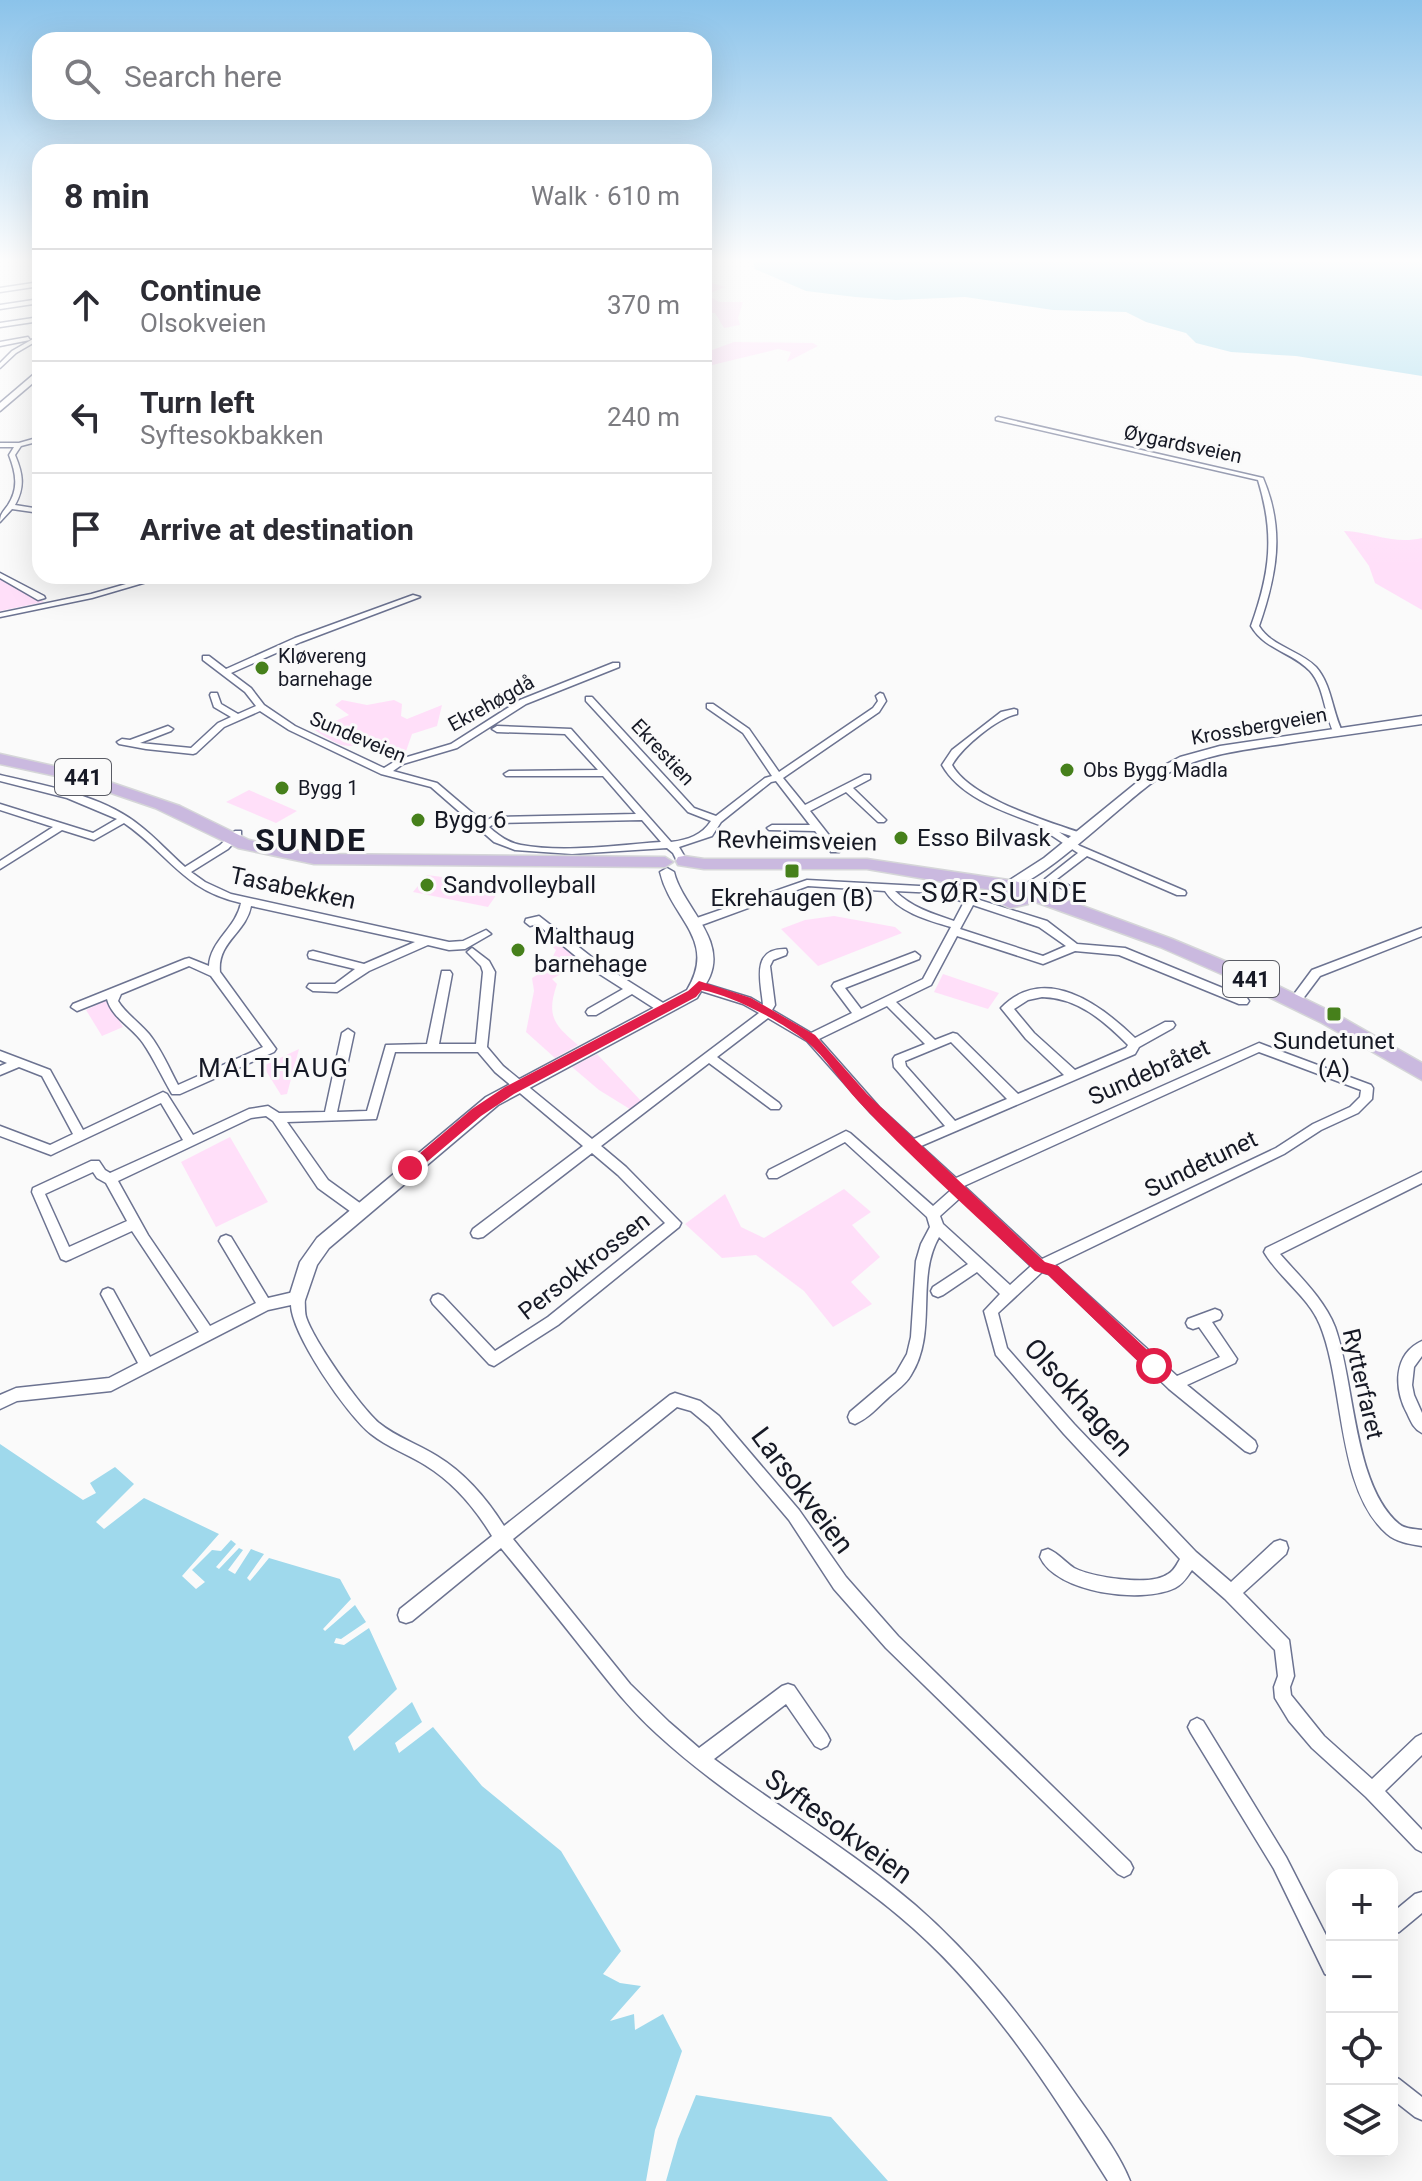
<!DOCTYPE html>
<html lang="en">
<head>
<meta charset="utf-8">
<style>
  body { margin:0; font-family:Roboto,sans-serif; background:#f2f2f3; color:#2b2b33 }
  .controls { position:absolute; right:24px; bottom:24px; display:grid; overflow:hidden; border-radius:16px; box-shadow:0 8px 32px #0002 }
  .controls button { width:72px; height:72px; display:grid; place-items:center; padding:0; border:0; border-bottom:2px solid #e1e1e2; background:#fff; color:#2b2b33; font:40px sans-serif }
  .stop { position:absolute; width:24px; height:24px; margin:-18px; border:6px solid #e11d48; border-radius:50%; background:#fff }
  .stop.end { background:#e11d48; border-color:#fff; box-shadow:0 2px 8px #0008 }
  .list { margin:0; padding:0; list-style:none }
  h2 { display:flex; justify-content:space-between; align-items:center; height:104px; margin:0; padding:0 32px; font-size:34px }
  h2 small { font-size:26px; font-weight:400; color:#7c7c81 }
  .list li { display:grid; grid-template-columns:52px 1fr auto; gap:24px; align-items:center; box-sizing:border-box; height:112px; padding:0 32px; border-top:2px solid #e1e1e2 }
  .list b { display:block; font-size:30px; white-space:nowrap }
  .list p { margin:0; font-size:26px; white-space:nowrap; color:#7c7c81 }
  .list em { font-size:26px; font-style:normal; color:#7c7c81 }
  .icon { flex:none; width:44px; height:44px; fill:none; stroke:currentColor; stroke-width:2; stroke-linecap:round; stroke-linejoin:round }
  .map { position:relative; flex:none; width:1422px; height:2181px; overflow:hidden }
  .search { position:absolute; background:#fff; box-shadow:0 8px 32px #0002; left:32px; top:32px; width:680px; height:88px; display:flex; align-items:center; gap:20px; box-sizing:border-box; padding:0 28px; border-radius:24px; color:#7c7c81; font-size:30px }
  .panel { position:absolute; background:#fff; box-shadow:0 8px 32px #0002; left:32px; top:144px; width:680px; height:440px; border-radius:24px }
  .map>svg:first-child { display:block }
  .green { fill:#ffdff9 }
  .water { fill:#9fd9ec }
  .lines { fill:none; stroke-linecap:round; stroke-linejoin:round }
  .minor-casing { stroke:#6c7391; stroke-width:3 }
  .tertiary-casing { stroke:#6c7391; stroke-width:3 }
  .secondary-casing { stroke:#6c7391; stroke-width:3 }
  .primary-casing { stroke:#d5d6d8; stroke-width:3 }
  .minor { fill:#fff; fill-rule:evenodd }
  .tertiary { fill:#fff; fill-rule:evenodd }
  .secondary { fill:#fff; fill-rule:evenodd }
  .primary { fill:#cab9df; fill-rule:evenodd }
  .route { fill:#e11d48 }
  .poi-dot { fill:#46801b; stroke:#fafafa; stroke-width:3 }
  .labels { text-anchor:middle; stroke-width:6; stroke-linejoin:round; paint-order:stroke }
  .far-street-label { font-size:20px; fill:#161925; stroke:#fafafa }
  .far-poi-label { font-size:20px; fill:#161925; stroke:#fafafa; text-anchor:start }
  .shield { fill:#fafafa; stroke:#5a5c65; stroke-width:2 }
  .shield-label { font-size:22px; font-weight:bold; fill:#161925 }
  .poi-label { font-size:24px; fill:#161925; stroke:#fafafa; text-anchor:start }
  .street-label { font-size:24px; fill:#161925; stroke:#fafafa }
  .neighbourhood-label { font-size:26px; letter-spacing:2px; fill:#161925; stroke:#fafafa }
  .quarter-label { font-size:28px; letter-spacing:2px; fill:#161925; stroke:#fafafa }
  .near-street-label { font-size:28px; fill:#161925; stroke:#fafafa }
  .district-label { font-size:32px; font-weight:bold; letter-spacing:2px; fill:#161925; stroke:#fafafa }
</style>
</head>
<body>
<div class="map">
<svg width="1422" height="2181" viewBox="0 0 1422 2181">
  <rect width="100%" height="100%" fill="#fafafa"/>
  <!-- green -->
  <path class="green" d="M704,281L726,287L710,293L709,296L719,302H743L738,318L740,325L724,328L715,313H704Z
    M734,342L813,343L818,346L787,362L791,352L778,349L704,367V353Z
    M1344,531C1372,532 1394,545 1422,538V610L1375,583L1369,566Z
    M0,577L44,602L0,611Z
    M342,700L367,705L394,700L402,704L401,716L407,719L442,705L437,726L412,734L405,754C395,752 383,744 374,745C341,746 345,750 315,730L349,715L335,705Z
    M249,790L297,811L276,823L226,802Z
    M427,875L503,885L488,907L413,892Z
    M834,916L895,927L902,933L818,966L781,929L805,920Z
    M538,924L584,961L552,979L557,984C546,1016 554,1025 578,1045L555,1058L526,1032L534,991L532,978L547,969L556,950L535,930Z
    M943,974L999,993L988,1009L934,992Z
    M107,1000L123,1027L102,1036L86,1010Z
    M299,1049L287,1094L281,1095L263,1066Z
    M597,1054L643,1103L633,1111L599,1090L572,1067Z
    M230,1137L268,1202L216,1227L181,1162Z
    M844,1189L871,1212L852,1225L880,1257L851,1282L872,1304L833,1327L804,1291L756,1255L722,1258L685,1224L725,1194L741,1227L764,1238Z"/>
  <!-- water -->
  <path class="water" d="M753,262H1422V376L1296,356L1231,352L1196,343L1186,333L1146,322L1126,312L1053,310L965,297L896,300L855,297L806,291L755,269Z
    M0,1444L83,1500L96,1493L90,1483L115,1467L134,1484L96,1522L104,1529L144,1498L219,1534L182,1576L196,1589L205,1582L192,1570L212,1550L221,1551L231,1540L236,1544L216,1567L219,1569L239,1548L243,1550L228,1570L235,1574L251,1549L264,1554L247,1578L250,1581L269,1558L340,1579L351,1599L323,1629L325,1631L355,1605L366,1622L341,1639L336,1638L334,1643L344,1645L369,1628L397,1689L348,1737L354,1751L412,1702L422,1722L395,1743L399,1753L433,1727L482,1786L561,1851L621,1951L603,1974L620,1983L641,1986L610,2021L634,2014L635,2030L663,2014L682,2051L655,2130L646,2181H0Z
    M696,2095L831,2117L888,2181H666L678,2139Z"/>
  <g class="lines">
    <defs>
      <path id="minor" d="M40,282V286L0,292V288Z
        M40,299V303L0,309V305Z
        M40,317V321L0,327V323Z
        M40,335V339L16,353L0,368V363L12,351Z
        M28,337L30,340L0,346V342Z
        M998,417L1263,478C1285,530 1277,574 1259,626C1272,647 1299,650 1316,667C1332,685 1332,712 1343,733L1341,735H1335C1324,715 1325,688 1310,671C1292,652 1265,650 1251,626C1270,573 1275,535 1258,480L996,420V418Z
        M40,437V441L21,446L15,455C23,474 25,487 15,505L40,509V513L12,509L0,522C0,514 3,512 8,505C19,488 16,473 9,455L14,447H0V443H19Z
        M0,573L44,596L45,598L38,600L0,578Z
        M154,576H167L92,598L0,617V613L91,594Z
        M413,595L420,597L301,642L231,673L251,688L264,705L295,726L384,768L397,760L451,744L520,700L613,663H619V667L526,704L457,748L403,764L393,771L437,783L483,822L493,817L636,814L603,776H506L504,774L509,771L598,770L565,734L497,732L492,729L497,726L571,729L671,842C688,840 702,835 711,821L688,812L586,701V697H592L694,808L716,816L765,778L772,776L743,733L707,708V704H713L749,729L779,772L873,708L878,701L876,696L880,693L883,694L886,701L879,712L783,778L805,805L864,775H870V779L853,788L886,820L884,822H878L846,792L810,811L839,848V852H831L815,831L769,830L767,828L772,825H810L776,781L771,782L721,822L712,836L679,847L686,859L685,861H677L673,853L667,848L572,854L515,850L494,842L431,787L381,774L289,730L260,711L224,727L196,753L193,754L146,749L119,744L117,742L122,739L130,740L168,726L173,729L171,731L140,743L191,748L218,723L231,717L214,707L210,695L211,693H217L221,704L238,714L256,706L245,692L203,660V656H209L226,669L295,638ZM642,820L661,842C619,845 563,853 521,845C508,843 498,835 489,827L495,823Z
        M1014,709L1017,710V714C997,718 962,747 952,765C971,799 1047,821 1084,834V838L1080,839L1059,832L1080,846L1185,891L1186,893L1185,895H1177L1087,856L1057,879L1079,891L1078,893H1070L1045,879L1078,853L1045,831V827C1009,813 962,800 942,765L952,750L1001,712Z
        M0,775C46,786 102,795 139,825C156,838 169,853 185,867L220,845L235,831H241V835L228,849L191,872L205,882L231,894L449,942L463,941L486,930L491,934L465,949L449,950L428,945L369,971L337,992L313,991L307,987L309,984H335L355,969L309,958L308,955L309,952L313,951L364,964L415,942L251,906C246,933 217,942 220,972L276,1049L274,1052L180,1094H172C162,1077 154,1059 143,1043C132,1027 112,1018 107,999L77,1011L71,1007L73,1004L185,959L189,958L209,966C210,941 236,928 241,903C183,890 169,854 124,823L94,840L62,830L0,869V861L53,827L0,810V804L93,833L117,819L67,798L0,781ZM189,966L211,976L263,1047L178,1085C169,1068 161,1049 149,1034C139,1022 126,1014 118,1001L121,994Z
        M807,880L938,887L1047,921L1077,944L1125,948L1247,998L1249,1001L1247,1004H1239L1119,955L1075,951L1043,964L957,936L931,985L896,1002L935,1040L953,1033L957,1034L1018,1094L1064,1075L1026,1039L1001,1008C1045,963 1101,1005 1135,1038L1165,1022H1173L1175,1025L1173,1028L1139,1047L1135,1054L921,1146L956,1178L1259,1043L1371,1085L1373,1088L1372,1099L1358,1113L1321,1130L1284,1154L1055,1265L1177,1376L1220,1357L1199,1327L1193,1329L1188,1327L1186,1323L1188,1319L1215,1309L1220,1311L1222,1315L1220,1319L1212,1322L1237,1359L1235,1363L1187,1385L1255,1441L1257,1446L1255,1451L1250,1453L1245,1451L1169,1389L1049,1274L1042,1272L998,1313L1007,1348L1074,1424L1196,1552L1231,1582L1274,1542L1280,1540L1286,1542L1288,1548L1286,1554L1243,1593L1289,1640L1294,1676L1290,1687L1291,1695L1324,1736L1372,1779L1416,1737L1422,1734V1755L1385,1791L1422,1830V1852L1416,1849L1366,1797L1312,1748L1289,1721L1275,1698L1274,1687L1278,1676L1275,1650L1225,1599L1192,1570C1187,1577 1183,1584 1175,1588C1142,1604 1056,1593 1040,1557L1042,1551L1048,1549C1058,1553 1065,1562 1074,1568C1092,1577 1151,1587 1168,1574C1174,1571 1177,1564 1180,1559L1064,1434L996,1355L984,1311L1000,1294L977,1272L943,1295L938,1297L933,1295L931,1291L933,1287L968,1264L939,1237C915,1279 938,1332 911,1375C906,1384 897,1390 889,1397C878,1407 869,1418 855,1424L850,1422L848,1417L850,1412L896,1373L907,1354L911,1337L916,1261L921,1244L930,1227L927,1217L845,1142L777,1178H769L767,1174L769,1170L846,1131L850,1133L933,1206L951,1190L871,1113L807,1041L768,1018L717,1057L779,1103L781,1106L779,1109H771L709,1063L601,1146L626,1167L681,1223L679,1227L558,1325L494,1366L489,1364L433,1304L431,1300L433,1296L438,1294L443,1296L495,1351L548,1317L665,1223L618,1175L592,1153L483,1237L478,1238L473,1237L471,1233L473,1229L583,1146L495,1072L478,1052H395L376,1119L287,1122L328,1180L364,1206L365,1210L364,1214L359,1215L354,1214L318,1188L273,1121L266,1116L251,1118L118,1181L148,1235L210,1326L256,1303L219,1241L221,1237L226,1235L231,1237L268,1298L298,1291L303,1293C306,1301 304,1309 306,1317C314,1341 359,1405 379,1423C396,1437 418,1444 437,1456C465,1473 487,1499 504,1526L670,1395L675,1393L700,1401L719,1416L799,1510L846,1577L898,1636L1130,1862L1133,1868L1130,1874L1124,1877L1118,1874L886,1648L834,1589L789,1520L709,1426L691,1411L677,1407L513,1539L630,1684L669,1722L699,1748L782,1686L788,1684L794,1686L827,1734L830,1740L827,1746L821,1749L815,1746L786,1704L714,1759C780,1808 852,1851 915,1905C976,1958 1026,2022 1072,2089C1090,2115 1119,2152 1130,2181H1108C1048,2086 986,1988 899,1916C821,1851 731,1802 657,1734C628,1708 606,1678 581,1647C555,1614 528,1581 501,1548L412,1621L406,1623L400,1621L398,1615L400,1609L492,1536C475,1508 453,1482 425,1465C407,1454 387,1447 371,1434C347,1415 292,1335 291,1305L268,1310L111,1391L17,1401L0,1409V1395L16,1388L109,1378L138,1363L101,1294L103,1290L108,1288L113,1290L150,1357L199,1332L132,1231L71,1259L66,1261L61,1259L32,1192L33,1188L91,1161H99L105,1170L110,1173L183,1140L161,1103L55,1153L51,1155L0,1136V1126L50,1145L73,1134L42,1076L19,1067L0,1075V1066L7,1063L0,1060V1051L50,1070L83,1130L163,1092L167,1094L193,1135L249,1109L268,1106L279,1113L325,1112L342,1033L348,1029L354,1033L337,1112L367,1111L386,1045L427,1044L442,971H450L452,974L439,1044H476L483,972L481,966L467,952L472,948L489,961L495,972L487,1047L503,1066L592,1139L759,1013L743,1004L695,989L693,986L695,983L699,982L751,998L763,1005C761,982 750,948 786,949L787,952L786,955L773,960L770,966L775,1005L772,1010L811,1033L852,1013L834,989L832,986L834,983L915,952L920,956L919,959L845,988L861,1009L923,979L951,927C927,920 898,912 885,891L808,886L699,926L695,927L690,923L691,920ZM895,891L937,893L964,902L954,921C933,914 911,907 895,891ZM973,905L1039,927L1066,946L1043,956L960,929ZM1042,997C1078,998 1103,1020 1128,1045L1126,1048L1075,1070L1034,1033L1014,1009L1028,1000ZM887,1006L925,1044L895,1056L893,1059L894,1067L945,1126L914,1139L879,1107L819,1039ZM951,1042L1007,1099L955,1121L906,1066L905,1061ZM1259,1052L1361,1090L1360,1097L1350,1107L1313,1124L1276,1148L1042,1259L964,1186ZM93,1172L97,1178L106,1183L127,1221L69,1247L45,1194ZM960,1198L1031,1266L1010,1285L943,1224L940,1216Z
        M539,916L598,962L668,1006L670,1009L668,1012H660L632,994L596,1015H588L586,1012L588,1009L623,989L590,968L537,924L530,926L525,922L526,919Z
        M1422,928V936L1320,976L1299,1004H1291L1289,1001L1312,970Z
        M1422,1172V1183L1280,1254C1300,1277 1324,1299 1335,1327C1355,1383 1353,1485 1399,1524C1405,1529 1414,1529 1422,1530V1546C1410,1544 1396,1542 1387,1534C1336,1489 1345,1386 1320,1325C1309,1297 1279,1278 1264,1252L1266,1248Z
        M1422,1341V1356L1414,1367L1412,1385L1414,1395L1422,1413V1433C1414,1429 1411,1422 1407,1413C1394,1389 1393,1354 1422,1341Z
        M1197,1718L1203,1721L1286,1857L1332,1947V1977L1325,1974L1274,1869L1191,1733L1188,1727L1191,1721Z
        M1422,1892V1913L1399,1932L1392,1934V1913L1415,1894Z
        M1392,2076L1399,2079L1422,2097V2120L1415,2117L1392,2099Z"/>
      <path id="tertiary" d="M1422,716V724C1380,730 1338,736 1295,742C1247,750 1198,753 1156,780C1126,799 1034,893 1004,888L1002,885L1044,858L1146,775L1180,757L1220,746Z
        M667,868L674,872C682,906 726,938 710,976C707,983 701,991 697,998L498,1105L329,1248L317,1265L304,1303L298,1305L292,1303L289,1297L300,1262L317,1238L486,1097L687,990C718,939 671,919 660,872Z"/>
      <path id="secondary" d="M40,369V377L0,411V403Z"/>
      <path id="primary" d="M0,754L80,772L180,806L249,840L314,854L665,857L673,862L665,867L314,864L238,848L155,808L70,779L0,764Z
        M684,856L704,859H867L1015,881L1172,939L1239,967L1336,1014L1422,1063V1080L1322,1023L1226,976L1160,947L1030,900L1028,904L1010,908L993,900L991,890L867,869H704L678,865L676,861L678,857Z"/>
    </defs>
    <!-- minor casing -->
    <use href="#minor" class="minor-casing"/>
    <!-- tertiary casing -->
    <use href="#tertiary" class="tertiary-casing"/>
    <!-- secondary casing -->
    <use href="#secondary" class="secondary-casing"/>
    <!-- primary casing -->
    <use href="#primary" class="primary-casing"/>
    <!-- minor -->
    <use href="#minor" class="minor"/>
    <!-- tertiary -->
    <use href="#tertiary" class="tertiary"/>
    <!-- secondary -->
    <use href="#secondary" class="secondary"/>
    <!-- primary -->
    <use href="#primary" class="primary"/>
  </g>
  <!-- sky -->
  <linearGradient id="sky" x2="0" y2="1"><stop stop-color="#8bc3ea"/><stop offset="0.46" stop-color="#fdfdfd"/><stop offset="1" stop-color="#fdfdfd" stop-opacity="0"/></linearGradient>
  <rect width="1422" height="567" fill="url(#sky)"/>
  <!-- route -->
  <path class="route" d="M699,981L751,998L815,1035L867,1094L1045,1262L1058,1266L1159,1361V1371H1148L1048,1275L1035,1271C975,1215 914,1161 858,1101C840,1082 826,1057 806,1041C780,1021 734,996 702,990L696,997L514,1094L481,1116L415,1172H406V1165L472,1109L505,1087L688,991Z"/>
  <!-- markers -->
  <g class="poi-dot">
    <circle cx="262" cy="668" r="8"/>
    <circle cx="1067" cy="770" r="8"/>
    <circle cx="282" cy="788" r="8"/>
    <circle cx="418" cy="820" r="8"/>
    <circle cx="901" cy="838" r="8"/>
    <rect x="784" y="863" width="16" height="16" rx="4"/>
    <circle cx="427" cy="885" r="8"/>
    <circle cx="518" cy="950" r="8"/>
    <rect x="1326" y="1006" width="16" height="16" rx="4"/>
  </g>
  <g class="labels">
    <!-- far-street labels -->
    <g class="far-street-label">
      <text transform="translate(1183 444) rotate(12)" y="7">Øygardsveien</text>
      <text transform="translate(491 703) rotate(-29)" y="7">Ekrehøgdå</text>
      <text transform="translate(1259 726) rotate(-10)" y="7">Krossbergveien</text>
      <text transform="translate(358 737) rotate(23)" y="7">Sundeveien</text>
      <text transform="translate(663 752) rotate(47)" y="7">Ekrestien</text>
    </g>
    <!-- far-poi labels -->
    <g class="far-poi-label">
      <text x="278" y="663">Kløvereng<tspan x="278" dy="23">barnehage</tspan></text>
      <text x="1083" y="777">Obs Bygg Madla</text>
      <text x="298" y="795">Bygg 1</text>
    </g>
    <!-- shield labels -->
    <g class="shield">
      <rect x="55" y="759" width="56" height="36" rx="6"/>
      <rect x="1223" y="961" width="56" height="36" rx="6"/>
    </g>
    <g class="shield-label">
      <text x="83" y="785">441</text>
      <text x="1251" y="987">441</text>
    </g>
    <!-- poi labels -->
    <g class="poi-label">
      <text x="434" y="828">Bygg 6</text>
      <text x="917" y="846">Esso Bilvask</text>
      <text x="443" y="893">Sandvolleyball</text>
      <text x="792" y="906" text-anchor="middle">Ekrehaugen (B)</text>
      <text x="534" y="944">Malthaug<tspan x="534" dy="28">barnehage</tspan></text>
      <text x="1334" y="1049" text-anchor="middle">Sundetunet<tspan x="1334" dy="28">(A)</tspan></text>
    </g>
    <!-- street labels -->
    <g class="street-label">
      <text transform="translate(797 841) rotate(1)" y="8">Revheimsveien</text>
      <text transform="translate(293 888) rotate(12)" y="8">Tasabekken</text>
      <text transform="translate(1149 1072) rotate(-24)" y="8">Sundebråtet</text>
      <text transform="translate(1201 1164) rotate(-26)" y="8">Sundetunet</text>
      <text transform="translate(584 1266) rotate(-38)" y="8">Persokkrossen</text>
      <text transform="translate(1363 1384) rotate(77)" y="8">Rytterfaret</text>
    </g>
    <!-- neighbourhood labels -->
    <g class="neighbourhood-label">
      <text x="274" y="1077">MALTHAUG</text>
    </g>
    <!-- quarter labels -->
    <g class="quarter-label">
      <text x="1005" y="902">SØR-SUNDE</text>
    </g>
    <!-- near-street labels -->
    <g class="near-street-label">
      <text transform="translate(1079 1397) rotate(48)" y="10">Olsokhagen</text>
      <text transform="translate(803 1490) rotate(53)" y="10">Larsokveien</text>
      <text transform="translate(839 1826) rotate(36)" y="10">Syftesokveien</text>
    </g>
    <!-- district labels -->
    <g class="district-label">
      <text x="311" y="851">SUNDE</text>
    </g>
  </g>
</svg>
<div class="controls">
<button>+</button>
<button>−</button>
<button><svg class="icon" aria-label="locate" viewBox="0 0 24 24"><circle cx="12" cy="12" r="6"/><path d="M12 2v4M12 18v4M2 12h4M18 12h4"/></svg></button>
<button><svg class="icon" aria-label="layers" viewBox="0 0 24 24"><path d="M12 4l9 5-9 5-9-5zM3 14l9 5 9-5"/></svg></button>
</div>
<div class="stop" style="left:1154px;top:1366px"></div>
<div class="stop end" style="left:410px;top:1168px"></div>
<div class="search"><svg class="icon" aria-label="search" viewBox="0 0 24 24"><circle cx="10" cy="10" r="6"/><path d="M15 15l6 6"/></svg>Search here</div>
<section class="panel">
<h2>8 min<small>Walk · 610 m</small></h2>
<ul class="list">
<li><svg class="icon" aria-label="ahead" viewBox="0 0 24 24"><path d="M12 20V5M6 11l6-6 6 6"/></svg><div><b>Continue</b><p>Olsokveien</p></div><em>370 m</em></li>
<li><svg class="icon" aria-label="left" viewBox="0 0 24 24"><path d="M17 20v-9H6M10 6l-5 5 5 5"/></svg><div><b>Turn left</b><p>Syftesokbakken</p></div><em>240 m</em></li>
<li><svg class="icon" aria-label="arrive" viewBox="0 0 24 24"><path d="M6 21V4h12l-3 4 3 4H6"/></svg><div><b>Arrive at destination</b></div></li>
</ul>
</section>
</div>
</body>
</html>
